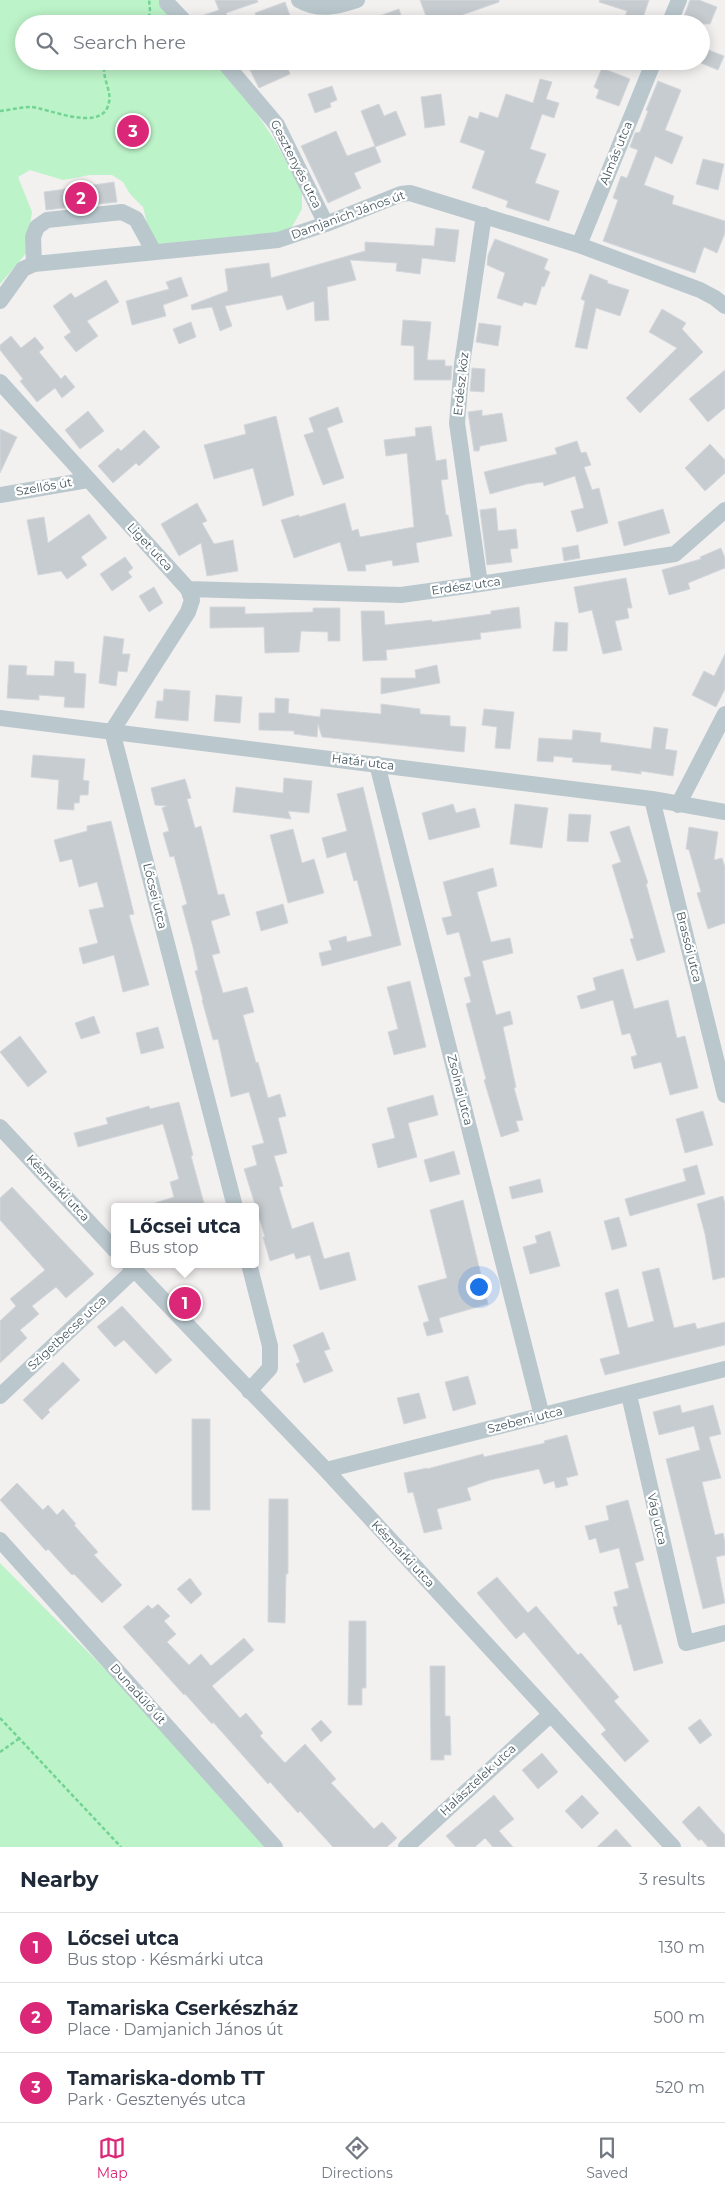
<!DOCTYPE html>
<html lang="en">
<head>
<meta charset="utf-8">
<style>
  body { margin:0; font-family:Montserrat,sans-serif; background:#f2f2f3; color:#1f2937 }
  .you { position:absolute; left:478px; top:1286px; width:18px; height:18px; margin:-12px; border:4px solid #fff; border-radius:50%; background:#1a73e8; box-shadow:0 0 0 8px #1a73e833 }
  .badge { display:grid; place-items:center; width:32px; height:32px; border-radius:50%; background:#db2777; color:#fff; font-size:16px; font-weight:700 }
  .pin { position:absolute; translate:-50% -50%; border:2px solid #fff; box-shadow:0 1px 5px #0006 }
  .popup { position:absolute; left:111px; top:1203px; width:148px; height:65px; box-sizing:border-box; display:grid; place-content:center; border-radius:5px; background:#fff; filter:drop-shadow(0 1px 4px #0005); font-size:16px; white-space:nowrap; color:#747a83 }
  .popup b { font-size:19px; color:#1f2937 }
  .popup::after { content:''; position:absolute; left:50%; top:100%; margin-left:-10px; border:10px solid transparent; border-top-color:#fff }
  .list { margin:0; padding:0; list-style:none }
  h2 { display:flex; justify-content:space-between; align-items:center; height:65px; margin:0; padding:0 20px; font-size:21px }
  h2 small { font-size:16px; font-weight:400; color:#747a83 }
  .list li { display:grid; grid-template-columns:32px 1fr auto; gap:15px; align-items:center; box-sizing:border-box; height:70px; padding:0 20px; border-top:1px solid #e0e1e3 }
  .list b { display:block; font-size:19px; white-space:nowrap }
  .list p { margin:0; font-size:16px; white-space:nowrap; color:#747a83 }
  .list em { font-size:16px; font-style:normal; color:#747a83 }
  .icon { flex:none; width:28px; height:28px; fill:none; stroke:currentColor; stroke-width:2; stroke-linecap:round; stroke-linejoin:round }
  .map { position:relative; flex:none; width:725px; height:1847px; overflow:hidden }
  .search { position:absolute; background:#fff; box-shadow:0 2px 12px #0003; left:15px; right:15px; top:15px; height:55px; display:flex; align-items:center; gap:12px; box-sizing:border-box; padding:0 18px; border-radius:28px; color:#747a83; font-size:19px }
  .sheet { height:275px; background:#fff }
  nav { display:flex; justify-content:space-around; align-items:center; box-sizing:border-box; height:70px; border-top:1px solid #e0e1e3; background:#fff; font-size:14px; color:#747a83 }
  nav a { display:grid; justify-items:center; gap:2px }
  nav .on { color:#db2777 }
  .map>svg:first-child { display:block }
  .green { fill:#bcf3c8 }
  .building { fill:#c7ccd0; stroke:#d4d8dc }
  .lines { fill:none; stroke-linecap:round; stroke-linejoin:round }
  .path { stroke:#71d492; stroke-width:2.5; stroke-dasharray:4 2.5; stroke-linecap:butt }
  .minor { stroke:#bac8ce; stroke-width:16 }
  .labels { text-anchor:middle; stroke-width:4.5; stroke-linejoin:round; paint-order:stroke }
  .street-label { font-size:12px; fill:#46585f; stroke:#fff }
</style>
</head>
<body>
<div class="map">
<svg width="725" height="1847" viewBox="0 0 725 1847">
  <rect width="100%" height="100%" fill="#f3f0f0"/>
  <!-- green -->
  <path class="green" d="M0,0H163L180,24H24V61H213L250,103L275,141L302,191V209L289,232L158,244L151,239L143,207L130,194L123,182L112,175H90L63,180L30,170L18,177L32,212L28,237L29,250L0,284Z
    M0,1563L281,1847H0Z"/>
  <!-- building -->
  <path class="building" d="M215,0H257L258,2L226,13L228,20L216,24H197L195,18L219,10Z
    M420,0H499V2L462,15L465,24H429Z
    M600,0H649L641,24H622L627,11L599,2Z
    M690,0H699L717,7L710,24H681Z
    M285,2L293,24H259L255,13Z
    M399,9L404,24H362V22Z
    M701,47L724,56L718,70L701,63Z
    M264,61H285L290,74L259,88L249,68Z
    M602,68L630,79L619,106L596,98L599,90L594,87Z
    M540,79L552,82L546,99L559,103L554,118L542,114L530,149L546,154L535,183L559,191L549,221L506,207L508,201L472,188L485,151L460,142L469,116L478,119L480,112L498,118L506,94L533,103Z
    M658,81L681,90L665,130L683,137L672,164L655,156L644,185L674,196L672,204L725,221V233L717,253L704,247L695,273L603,241L618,200L613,198L621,176L627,178L638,150L630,147L635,133L640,132L648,111L646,110Z
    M332,86L337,100L330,103L331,107L315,113L308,94Z
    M441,94L445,125L425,128L421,97Z
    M379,104L384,116L396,111L406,135L375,147L381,162L354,173L361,188L328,203L301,146L336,131L347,156L375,146L361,111Z
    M703,159L724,164L718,190L696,184Z
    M114,182L117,202L46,210L44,192Z
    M436,228L459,230L455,262L422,258L420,274L396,271L397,263L350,260L356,280L327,287L329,320L315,321L314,301L287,310L282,295L225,306L232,326L220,331L212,307L192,310L191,305L228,291L225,269L269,263L271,278L365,251V242L434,246Z
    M495,239L548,259L544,269L550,272L544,287L542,286L536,305L524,302L522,306L497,298L505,273L487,265L488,255Z
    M590,274L608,281L607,283L629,290L620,316L596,308L587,349L575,347L585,301L581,299Z
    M181,277L188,296L163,305L166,316L132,325L126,301L169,289L166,282Z
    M106,280L119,302L87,321L98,336L76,352L64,337L71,332L53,306L71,293L75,298Z
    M662,309L686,323L682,329L703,352L640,413L626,398L677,348L649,332Z
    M403,320L431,322L427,360H445V366H452L451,380H414V346L401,345Z
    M191,322L196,337L179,344L173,329Z
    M479,323L501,326L498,346L476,342Z
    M11,336L21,348L35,337L44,348L39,352L61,379L65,375L75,387L62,398L55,388L37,402L20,381L23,379L0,350V345Z
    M472,368L485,369L484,392L470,391Z
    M725,370V408L708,422L689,399Z
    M338,407L343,422L327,428L344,478L323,485L304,435L314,432L309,418Z
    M482,410V416L502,413L507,441L480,446L479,451H474L468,412Z
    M88,411L104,431L80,449L65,430Z
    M276,416L294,495L263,506L253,468L214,479L204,445L246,434L244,425Z
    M431,426L436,461L446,459L448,479L441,480L446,515H448L452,536L416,543L419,562L393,566L392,560L365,565L366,571H348L340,542L294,558L281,520L299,515V517L345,503L352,531L358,529L360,537L414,527L407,453L386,456L384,440L416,436L415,428Z
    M0,429L17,437L0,473Z
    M144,430L160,447L139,466L136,463L113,483L98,466L118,448L121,451Z
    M577,441L581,453L586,452L591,465L584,467L592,490L599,488L608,523L577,532L571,511L584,508L575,476L544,486L543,482L527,484L490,494L484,472L557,454L555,448Z
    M710,444L725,460V473L705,491L685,468Z
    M197,503L207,521L202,523L214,544L233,540L238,571L207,576L201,543L179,556L161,524Z
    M496,508L498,531L516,529L518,548L510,549L512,562L487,565L480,510Z
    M663,509L670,533L624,546L618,522Z
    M89,514L107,538L81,557L87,565L67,579L61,571L38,575L27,520L44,517L48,543Z
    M578,545L580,558L564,561L562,548Z
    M721,548L725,558V568L688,583L690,589L669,595L662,570L701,559L700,557Z
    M125,557L133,568L128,572L132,577L112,591L100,574Z
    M626,578L632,608H627L629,618L615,621L622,650L603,654L592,610L579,613L574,587Z
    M154,587L163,603L149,612L139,596Z
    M210,607H245V614L313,612V608H340V641H328V632L301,631L299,652L265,653L264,627L210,628Z
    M519,607L521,628L480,633L481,639L386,650L387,660L363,661L361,611H384L385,625L432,620V622L491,614V611Z
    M555,622L568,623L567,651H553Z
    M104,636L124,639L122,654H130L127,672L118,671L116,686L99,683Z
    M725,654V689L716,707L692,695L704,671L714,676Z
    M55,661L74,662V673L86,674L84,708L64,707L65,697L39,695V700L7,698L9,665L27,666L26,675L54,676Z
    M437,665L440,683L381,694V678H416L415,670Z
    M164,689L190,691L188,721L155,718L157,701H163Z
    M216,695L242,697L240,723L214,721Z
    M275,698L289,699L288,713L320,717L321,709L381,714V704L420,709V714L450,716V726L466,727L464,752L322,737L318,724L317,737L294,734V731L259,730V713H275Z
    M484,709L514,712L510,749L495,748L497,727L482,725Z
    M654,727L668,729L665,749L677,751L673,776L641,771V774L611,770L612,765L572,762L573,758L554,756L553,762L537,761L539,738L572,740L573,730L601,733L600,742L651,749Z
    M33,755L85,759L83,780L89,781L88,795H80L79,803H74V810L57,809L59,780L31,777Z
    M284,778L312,781L309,813L288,811L291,819L233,812L236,787L283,793Z
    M185,779L191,798L187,799L195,828L201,826L218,895L224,894L230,915L211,921L220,953L212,955L223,993L247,987L254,1012L243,1015L256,1063L258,1062L268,1098L280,1094L286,1116L278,1118L287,1153L274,1156L283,1186L279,1187L292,1229L313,1222L324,1259L349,1252L356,1280L320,1290L310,1255L296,1259L294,1253L270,1261L263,1237H265L244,1169L257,1165L252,1146L264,1143L249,1092L231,1097L218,1039L213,1040L202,1000H203L195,971L198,970L193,947L182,906L187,904L174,856L170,857L163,833L169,831L162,808L167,806L155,805L151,788Z
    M363,787L401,945L322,966L319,953L332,950L329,941L346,936L347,942L372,936L357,880L354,881L346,852L327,858L322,838L347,831L337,794Z
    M453,804L456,813L475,808L480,827L429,840L422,813Z
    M515,804L548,808L542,848L510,844Z
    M569,814L591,815L588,842L567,841Z
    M111,821L134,914L129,915L149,985L123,992L114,955L83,964L79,948L98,943L89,910L104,907L97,882L79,887L72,859L60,862L54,840L87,831V826Z
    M629,826L648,883L646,884L665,952L637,961L630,939L634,938L612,865L621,862L610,832Z
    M689,827L718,832L714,860L722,858L725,867V923L708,929L697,893L701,892L689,850L686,849Z
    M293,829L302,863L314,859L324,893L288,903L270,835Z
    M493,868L497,886L477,892L491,942L510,938L513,953L482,961L496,1015L510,1011L513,1024L503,1027L516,1087L514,1088L523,1120L516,1121L519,1131L501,1137L484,1080L486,1079L466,1004L471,1002L464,978L471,976L459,932L447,935L442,918L452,916L443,882Z
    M283,904L288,923L261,931L256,912Z
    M623,969L634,1009L668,1000L677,1038L685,1036L698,1088L670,1095L661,1062L634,1069L631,1057L637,1055L630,1033L622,1035L613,1000L581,1009L577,996L596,990L593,978Z
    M410,981L426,1047L394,1055L388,1032L398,1029L387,987Z
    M94,1016L100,1033L81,1039L75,1023Z
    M158,1027L164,1048L141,1054L136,1033Z
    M20,1036L47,1072L28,1087L0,1052Z
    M433,1095L438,1115L408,1123L417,1157L378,1168L372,1144L395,1138L387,1108Z
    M179,1102L193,1155L191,1156L205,1207H152V1204L174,1197L170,1182L179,1179L163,1124L78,1147L74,1133L108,1124L106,1118L149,1106L150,1109Z
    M703,1111L713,1145L685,1153L676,1119Z
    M454,1151L460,1174L430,1182L424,1160Z
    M697,1165L705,1194L630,1216L625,1199L686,1181L683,1169Z
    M540,1179L543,1192L512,1199L509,1187Z
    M12,1187L94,1274L66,1298L56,1287L32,1306L39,1314L20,1330L27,1338L0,1363V1321L16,1306L10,1299L45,1270L0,1220V1198Z
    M723,1196L725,1204V1277L713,1280L705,1234L697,1204Z
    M463,1200L488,1304L439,1318L443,1332L427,1336L423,1323L429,1321L418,1286L447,1278L430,1210Z
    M619,1217L627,1246L612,1250L604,1221Z
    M550,1231L560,1266L530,1274L523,1247L537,1243L535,1236Z
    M659,1268L674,1328L695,1323L697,1329L725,1322V1345L605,1375L600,1359L620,1354L605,1293L618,1289L628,1328L654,1321L642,1272Z
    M122,1306L172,1360L156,1374L124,1340L115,1347L97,1327Z
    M323,1332L330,1349L324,1351L333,1371L304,1383L296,1364L300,1362L293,1345Z
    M63,1362L80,1380L48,1410L50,1412L42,1420L23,1400Z
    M468,1376L476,1404L453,1411L445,1382Z
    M419,1393L426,1418L404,1424L397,1398Z
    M680,1405L682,1413L713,1405L721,1434L709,1437L721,1478L702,1482L715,1535L723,1533L725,1542V1555L716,1557L725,1603L703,1609L666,1459L700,1450L694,1426L659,1435L653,1412Z
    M192,1419H210V1510H192Z
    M567,1435L578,1475L566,1478L568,1485L556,1488L554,1481L544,1484L539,1469L490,1480L467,1488L471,1500L437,1509L442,1529L424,1533L413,1492L408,1493L404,1473L427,1468V1469L483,1454L484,1457L545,1443L544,1441Z
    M17,1483L43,1510L48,1505L57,1515L63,1509L76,1524L74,1525L98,1552L94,1555L122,1585L102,1603L74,1574L72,1575L48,1549L46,1551L0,1500Z
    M269,1499H288V1574H286L285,1623L268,1622Z
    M628,1500L644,1560L635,1563L663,1663L634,1671L621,1624L618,1625L613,1607L618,1606L614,1592L629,1588L619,1548L600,1553L596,1538L589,1540L585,1526L609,1520L606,1506Z
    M497,1577L528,1613L536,1606L578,1655L581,1653L619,1697L614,1701L649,1741L625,1762L601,1734L606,1730L524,1632L516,1639L477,1593Z
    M190,1578L202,1594L191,1604L177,1589Z
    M158,1604L170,1616L164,1621L176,1634L167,1642L189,1665L201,1654L211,1666L244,1638L254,1650L212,1686L240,1718L246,1713L263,1733L260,1736L285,1763L305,1744L336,1779L331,1783L374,1829L382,1822L397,1838L387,1847H333L300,1811L298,1813L270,1782L268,1784L213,1722L212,1724L185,1694L184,1695L123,1627L148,1605L152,1609Z
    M349,1621H366V1688H362V1705H348Z
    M430,1666H445V1716H450L451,1755H444V1760H431Z
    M700,1719L712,1735L700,1744L688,1728Z
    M321,1720L332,1732L321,1742L311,1729Z
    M542,1753L558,1772L538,1789L522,1770Z
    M494,1795L514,1819L499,1831L513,1847H493L485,1838L475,1847H456L446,1836Z
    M582,1795L599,1813L582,1829L565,1811Z
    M699,1806L725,1835V1847H708L701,1839L699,1841L682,1822Z
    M616,1829L632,1847H597Z"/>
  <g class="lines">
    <!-- path -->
    <path class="path" d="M148,24L150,10L149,0
      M0,111C10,110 21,107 31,107C47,108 99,132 108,106C114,90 99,77 106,61
      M0,1718L121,1847
      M0,1752L20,1738"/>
    <!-- minor -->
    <path class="minor" d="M167,0V3L187,24
      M299,0C318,11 337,7 357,0
      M669,24L679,0
      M223,61L277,125L326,224
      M579,245L654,61
      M34,264L33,237L37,227L47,220L122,212L136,219L154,252
      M0,301L23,269L34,264L278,240L326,224L401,194L410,193L579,245L700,290L715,298L725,306
      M0,382L188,589L192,600L188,612L112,731L235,1207
      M0,495L88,480
      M480,584L457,423L462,364L484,215
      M188,589L401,595L480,584L675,554L725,510
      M0,718L652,799L725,812
      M377,764L542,1416
      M652,799L725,1095
      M678,805L725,714
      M0,1127L115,1250
      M129,1264L326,1470L673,1847
      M249,1391L270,1368V1346L249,1264
      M629,1395L686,1643L725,1633
      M0,1396L134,1270
      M326,1470L725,1369
      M0,1540L275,1847
      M406,1847L551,1714"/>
  </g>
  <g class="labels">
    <!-- street labels -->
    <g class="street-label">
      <text transform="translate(616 153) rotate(-68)" y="4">Almás utca</text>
      <text transform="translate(296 164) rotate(63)" y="4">Gesztenyés utca</text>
      <text transform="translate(348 215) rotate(-20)" y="4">Damjanich János út</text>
      <text transform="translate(461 384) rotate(-84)" y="4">Erdész köz</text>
      <text transform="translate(44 487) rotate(-10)" y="4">Szellős út</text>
      <text transform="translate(150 547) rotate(47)" y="4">Liget utca</text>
      <text transform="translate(466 586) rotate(-8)" y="4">Erdész utca</text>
      <text transform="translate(363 762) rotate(7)" y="4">Határ utca</text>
      <text transform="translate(155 896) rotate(76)" y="4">Lőcsei utca</text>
      <text transform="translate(689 947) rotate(76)" y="4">Brassói utca</text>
      <text transform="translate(460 1090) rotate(76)" y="4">Zsolnai utca</text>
      <text transform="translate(58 1188) rotate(47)" y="4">Késmárki utca</text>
      <text transform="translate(67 1333) rotate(-43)" y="4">Szigetbecse utca</text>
      <text transform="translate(525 1420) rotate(-14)" y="4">Szebeni utca</text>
      <text transform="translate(657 1519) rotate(77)" y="4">Vág utca</text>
      <text transform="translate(403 1554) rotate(47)" y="4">Késmárki utca</text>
      <text transform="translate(138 1694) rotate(48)" y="4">Dunadűlő út</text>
      <text transform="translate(478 1780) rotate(-43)" y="4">Halásztelek utca</text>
    </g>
  </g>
</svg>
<div class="you"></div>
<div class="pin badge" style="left:185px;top:1303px">1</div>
<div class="popup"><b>Lőcsei utca</b>Bus stop</div>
<div class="pin badge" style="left:81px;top:198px">2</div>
<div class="pin badge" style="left:133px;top:131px">3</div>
<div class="search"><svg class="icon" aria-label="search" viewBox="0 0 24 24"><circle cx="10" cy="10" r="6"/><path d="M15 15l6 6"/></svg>Search here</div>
</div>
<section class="sheet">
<h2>Nearby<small>3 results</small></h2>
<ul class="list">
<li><span class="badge">1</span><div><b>Lőcsei utca</b><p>Bus stop · Késmárki utca</p></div><em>130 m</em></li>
<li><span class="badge">2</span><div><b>Tamariska Cserkészház</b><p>Place · Damjanich János út</p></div><em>500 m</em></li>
<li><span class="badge">3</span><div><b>Tamariska-domb TT</b><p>Park · Gesztenyés utca</p></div><em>520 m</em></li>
</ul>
</section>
<nav>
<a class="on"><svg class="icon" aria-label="map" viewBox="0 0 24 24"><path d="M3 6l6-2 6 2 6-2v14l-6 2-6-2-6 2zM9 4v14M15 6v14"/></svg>Map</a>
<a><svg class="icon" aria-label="directions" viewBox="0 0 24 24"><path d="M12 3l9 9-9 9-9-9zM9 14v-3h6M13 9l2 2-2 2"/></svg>Directions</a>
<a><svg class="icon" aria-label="saved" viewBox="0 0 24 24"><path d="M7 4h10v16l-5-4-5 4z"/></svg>Saved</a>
</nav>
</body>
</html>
